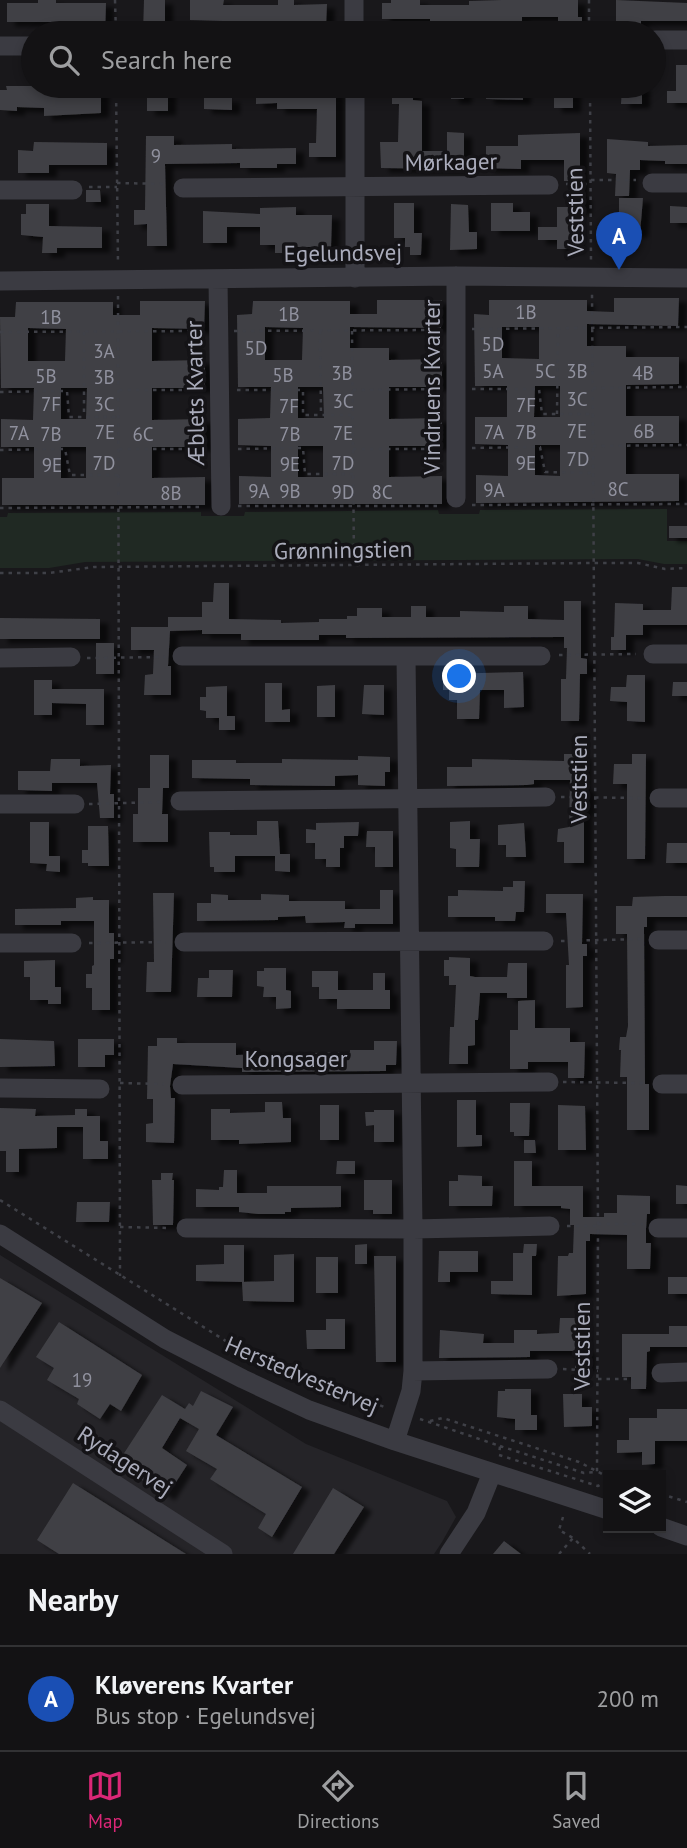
<!DOCTYPE html>
<html lang="en">
<head>
<meta charset="utf-8">
<style>
  body { margin:0; font-family:"PT Sans",sans-serif; background:#1c1b1d; color:#f1f3f6 }
  .controls { position:absolute; right:21px; bottom:21px; display:grid; overflow:hidden; border-radius:0px; box-shadow:0 4px 10px #0003 }
  .controls button { width:63px; height:63px; display:grid; place-items:center; padding:0; border:0; border-bottom:2px solid #323234; background:#131214; color:#f1f3f6; font:35px sans-serif }
  .you { position:absolute; left:460px; top:677px; width:24px; height:24px; margin:-18px; border:5px solid #fff; border-radius:50%; background:#1a73e8; box-shadow:0 0 0 10px #1a73e833 }
  .badge { display:grid; place-items:center; width:46px; height:46px; border-radius:50%; background:#db2777; color:#fff; font-size:23px; font-weight:700 }
  .pin { position:absolute; translate:-50% -58px; filter:drop-shadow(0 2px 4px #0008) }
  .pin::after { content:''; position:absolute; top:37px; width:24px; height:21px; background:inherit; clip-path:polygon(0 0,100% 0,50% 100%) }
  .list { margin:0; padding:0; list-style:none }
  h2 { display:flex; justify-content:space-between; align-items:center; height:91px; margin:0; padding:0 28px; font-size:30px }
  h2 small { font-size:23px; font-weight:400; color:#9d9ea0 }
  .list li { display:grid; grid-template-columns:46px 1fr auto; gap:21px; align-items:center; box-sizing:border-box; height:105px; padding:0 28px; border-top:2px solid #323234 }
  .list b { display:block; font-size:26px; white-space:nowrap }
  .list p { margin:0; font-size:23px; white-space:nowrap; color:#9d9ea0 }
  .list em { font-size:23px; font-style:normal; color:#9d9ea0 }
  .icon { flex:none; width:38px; height:38px; fill:none; stroke:currentColor; stroke-width:2; stroke-linecap:round; stroke-linejoin:round }
  .map { position:relative; flex:none; width:687px; height:1554px; overflow:hidden }
  .search { position:absolute; background:#131214; box-shadow:0 4px 10px #0003; left:21px; right:21px; top:21px; height:77px; display:flex; align-items:center; gap:18px; box-sizing:border-box; padding:0 24px; border-radius:38px; color:#9d9ea0; font-size:26px }
  .sheet { height:196px; background:#131214 }
  nav { display:flex; justify-content:space-around; align-items:center; box-sizing:border-box; height:98px; border-top:2px solid #323234; background:#131214; font-size:19px; color:#9d9ea0 }
  nav a { display:grid; justify-items:center; gap:4px }
  nav .on { color:#db2777 }
  .map>svg:first-child { display:block }
  .built { fill:#252428 }
  .green { fill:#202923 }
  .building { fill:#404045; fill-rule:evenodd; filter:url(#shadow) }
  .lines { fill:none; stroke-linecap:round; stroke-linejoin:round }
  .path { stroke:#3f4047; stroke-width:2.5; stroke-dasharray:3.5 5; stroke-linecap:butt }
  .minor { stroke:#3b3b42; stroke-width:19 }
  .labels { text-anchor:middle; stroke-width:7; stroke-linejoin:round; paint-order:stroke }
  .number-label { font-size:19px; fill:#90919e }
  .street-label { font-size:23px; fill:#aaacbb; stroke:#141316 }
</style>
</head>
<body>
<div class="map">
<svg width="687" height="1554" viewBox="0 0 687 1554">
  <defs>
    <filter id="shadow"><feDropShadow dx="8" dy="4.5" stdDeviation="2" flood-color="#0009"/></filter>
  </defs>
  <rect width="100%" height="100%" fill="#19181b"/>
  <!-- built -->
  <path class="built" d="M0,1255L306,1444L447,1501L456,1517L442,1542L434,1554H0Z"/>
  <!-- green -->
  <path class="green" d="M667,509V541H687V564H664L638,559L85,562L49,568H0V517H7L8,513L201,512V516H244L245,512L438,510L439,514H479L480,510Z"/>
  <!-- building -->
  <path class="building" d="M38,0H56V3H106L105,33H90V22H7V3H38Z
    M144,0H165V26H158L157,33H143Z
    M190,0H224L223,5H278V0H294V5L327,4L326,25H279V29L237,28V26H222L223,21L190,20Z
    M391,0H420V5H469V1L502,0H578V17H582V33H558V17H522V23L430,24V19H382V3H391Z
    M616,0L687,3V21H641V24H634V33H616Z
    M676,65H687V103H667V91H676Z
    M6,86H101V113L44,116V108L17,107V111L0,110V90H7Z
    M147,86H168V111H147Z
    M204,86H222V98H232V110L204,109Z
    M256,86H336V157H309V143H316L317,109H277V103L256,104Z
    M392,86H413V100L422,101V151H447V132L464,133V169L381,168L380,142H398L399,104H392Z
    M451,86H464V99H451Z
    M486,86H523V100L486,99Z
    M554,86H573V108H554Z
    M622,86H642V104H621Z
    M580,133V195H584V210H577V249H557V240H538V227H557V207H569V181H564V160H521V169L486,168V146H518V135Z
    M146,136H174V145L232,144V149L296,148V164H277V168H240V163L165,164L167,246H147V224L134,225V210H145Z
    M607,139L648,142V146L687,145V164H665V161L640,160V170H630L629,196H615L616,174L607,173Z
    M34,142L107,143V165H49V173H18V150L33,151Z
    M86,190H100L101,202H86Z
    M619,198H643L640,233H619Z
    M394,203H414V233H422L421,255H410V247H405V238H394Z
    M491,203H513V212H530V231H491Z
    M26,204H49V226L102,227V248H57V253H42L43,237L21,235V214H26Z
    M451,204L468,205L469,232H477V249L450,250Z
    M670,206L687,207V223H670Z
    M296,207V215H332L331,247H287V253H275V245H260V227H227V243H203V211L260,214V208Z
    M614,298H679L678,326L587,324V346H626V357H679V384L626,385V416H679V443H626V474H679V501L476,503V475L508,476V445L475,444V417H507V386H475L474,314L489,315V300H587V311L614,312ZM502,327H539V359L502,358ZM535,386H560V417H534ZM535,445H560V476L535,475Z
    M377,300H442L441,328L350,327V348H389V360L442,359V387H389V419L442,418V446H389V477L442,476V504H239V476L271,477V446L238,445V419L270,418L271,387H238L237,315L252,314L253,301H350V314H377ZM265,327L303,328L302,360H265ZM298,387H323L324,418H298ZM298,446H323V477H298Z
    M140,301H205L204,329L152,328V361L205,360V388H152V420L205,419V447H152V478L205,477V505H2V478H34V447H1V419L33,420L34,388H1L0,317H15L16,302H113V315H140ZM28,328L66,329L65,361H28ZM61,388H87L86,419H61ZM61,447H86V478H61Z
    M669,526H687V538H669Z
    M214,583H229V619L281,620V623L319,622V619H347V616H357V608H382V617H411V606H426V617H460V611L504,612V606H528V619L564,620V601H581V658L587,659V674H580L579,721H561V679H566L567,648H564V637L346,638V635H319V640H241V634H202V630L170,631L168,666H171V695H144L145,675L153,674L154,650H131V627H168V617H202V602H213Z
    M672,587H687V625H643V635H626V650H611V637H614L615,603L643,604V610H671Z
    M0,618L100,619V639H0Z
    M96,643H114V674H96Z
    M523,672L524,707L504,708V690H480L479,719H457V700H449V690H443V674Z
    M627,675H645V722L627,721V702L610,701L611,687H626Z
    M34,680H52V689H104V725H86V704L52,703V715H34Z
    M673,682H687V696H672Z
    M265,683H282V710L290,709V722H265Z
    M335,685V717H317V686Z
    M364,685H384V715L362,714Z
    M227,686V716H235V730H219V718H206V711L200,710V697H206V687Z
    M564,754H583V787H587V811H584V863H564V842H557L558,829L569,827L570,780H534V784L527,785L447,786V767H472V759L564,761Z
    M632,754H646L645,859H627V784H613L614,764H632Z
    M150,755H169V788H163L162,814H168V842H133V814H138V788H150Z
    M358,756L390,757V772H385V786L358,785V775L335,776V786L250,785V779L192,778V760H236V763H282V759L358,760Z
    M51,759H80V766L111,765L110,794H114V818H100L97,783H52V791L18,790V771H50Z
    M257,821H278L280,854H290V872L275,871V856H235V872H214V867H210L209,832H230V835H257Z
    M470,821V839H480L479,867H456V849L450,848V822Z
    M30,822H49V856H60V872L46,871L47,864L30,863Z
    M359,822L358,836H344V848H340V867H326V859H315V843H306V829L316,830V823Z
    M524,823L526,857H506V845H498V825Z
    M88,826H108L109,866H88V863H82V850H88Z
    M367,831H393V867H375V847H366Z
    M667,843H687V863H666Z
    M513,881H525L524,912H516L515,921H495V917H448V896H458V890L503,891V887H513Z
    M380,890H393V924H355V928H344L345,922L306,923L305,916L278,917V920L197,921V903H211V894L228,895V900H261V894L289,895V901H345V909H380Z
    M153,893H174L171,992H146L147,962H154Z
    M546,894H583L582,944H587V956H583V1007L566,1008V965H569L566,913H546Z
    M665,896H687V917H647V927H644L645,1084H649V1130H627V1077H620L621,1050H619L620,1037H626L628,1026L627,934H616V906H632L633,897Z
    M93,897V900H109V933H114V959H110V1010H92V988H86V974H92V966L94,965V921H61V925H15V909L76,908V898Z
    M449,957L470,958V976L475,977H507L508,963H527V998H507V993H480L478,1020H475V1045L468,1046V1064H449L450,1027H454L456,985H449V976H444V960H449Z
    M55,960V987H61V1004H48V1000H30V977H24V961Z
    M264,968H286V990L291,991V1008L276,1009V997H263L264,987L257,986V971H264Z
    M209,970H233L232,997H197L198,978H209Z
    M312,971H338V990H373V973H385V990H390V1009H337V999H319V987H312Z
    M535,1000V1028H570V1042H585L584,1078H568V1062H528V1069H510V1030H518V1001Z
    M157,1038H177V1043H236V1055L350,1052V1050H374V1041H397L396,1065H386V1071L242,1072V1068L173,1064L170,1086L171,1098H175L174,1143L146,1142V1124L153,1123V1099H147L148,1046H157Z
    M0,1039L54,1041L55,1066L0,1067Z
    M78,1039H114V1055H105V1067H78Z
    M457,1100H476V1135H482V1146L457,1147Z
    M265,1102H282L283,1118H291V1142L239,1144V1140H211V1109H230V1113L265,1112Z
    M510,1103H530L529,1136H514V1132H510Z
    M320,1105H339V1140H320Z
    M558,1105L585,1106L586,1150H558Z
    M0,1108L36,1109L35,1116L75,1115V1109H87V1116H100V1141H108V1159H83V1127H57V1148L19,1149V1172H6V1151H0Z
    M374,1110H394V1142H374V1125L366,1126L365,1112H374Z
    M524,1140H535L536,1153H524Z
    M337,1161H355V1174H336Z
    M514,1161H532V1186H583V1217H604V1213H617V1195L650,1196V1214H647L646,1229V1243H651L650,1269H627V1235L590,1234V1241H586V1294L557,1296L558,1256H568L569,1253H573L574,1225H570V1209L561,1208V1206H514Z
    M224,1170H237V1193H267V1186H341V1207L291,1208V1212H285V1214H258L239,1212V1207H196V1189L219,1190V1187H223Z
    M161,1173H173L172,1180H174L173,1225H153L152,1180H161Z
    M458,1175L482,1176V1186H493L492,1206H449V1181H458Z
    M364,1180H392V1214H373V1210H364Z
    M676,1185L687,1186V1204H676Z
    M77,1202H110L109,1222H76Z
    M367,1244V1264H355V1245Z
    M524,1244H537L536,1256H532V1295L491,1294V1281H513V1253H523Z
    M224,1245H244V1282L196,1281V1265L224,1264Z
    M439,1251H478V1272H450V1282H438Z
    M294,1254V1302L243,1301L242,1282L274,1281V1255Z
    M374,1256H396V1362H376Z
    M316,1257H338V1293H316Z
    M668,1277H687V1294H668Z
    M0,1278L42,1303L0,1368Z
    M560,1318H584V1349H587V1368H575V1351H530V1357L439,1358L440,1330L484,1334L483,1343H514V1330H537V1334L559,1333Z
    M326,1319H345V1349H307L306,1330H326Z
    M59,1322L142,1375L121,1411L110,1404L100,1419L77,1404L79,1399L47,1380L54,1368L36,1357Z
    M669,1326H687V1347H650V1351L647,1352L646,1389H631V1377H622V1334H669Z
    M505,1389H531V1415H537V1430H515V1419L497,1417L498,1391H505Z
    M201,1391L233,1407L216,1435L302,1487L272,1537L258,1528L266,1514L210,1479L217,1469L186,1451L199,1429L180,1418L162,1448L187,1465L167,1496L117,1464L162,1395L185,1409L189,1403L193,1406Z
    M563,1394H582V1407H592V1426L564,1427Z
    M657,1409H687V1441H655V1464L642,1465V1452L617,1453V1440H629V1418H657Z
    M73,1483L186,1554H59L37,1540Z
    M333,1488L364,1507L334,1554H293Z
    M504,1541L521,1554H493Z"/>
  <g class="lines">
    <!-- path -->
    <path class="path" d="M115,0L116,33
      M589,0V33
      M116,86L118,264
      M590,86L591,261
      M591,180H636
      M117,183L166,184
      M566,184H591
      M89,187H117
      M118,296L120,1276
      M472,329L687,327
      M234,331L441,330
      M320,331L321,415
      M352,331L354,565
      M0,332L203,331
      M84,332V416
      M593,388L687,387
      M472,389H539L542,414H593
      M119,390H203
      M237,390H303V415H353
      M353,390L441,389
      M0,392L67,391L69,417H117
      M557,414L558,327
      M593,446L687,445
      M472,448L540,447L545,472L593,473
      M119,449H203
      M238,449L303,448L305,474H353
      M353,449H441
      M0,450L65,449L70,475H119
      M472,505L687,504
      M238,506H441
      M0,508L203,507
      M0,573H49L94,567L594,563H638L665,569L687,568
      M559,655L636,654
      M87,658L165,657
      M561,797L642,798
      M89,804L163,802
      M561,941L641,939
      M89,943L166,942
      M563,1082L644,1083
      M120,1083L164,1084
      M0,1200L229,1343L308,1378L387,1408
      M598,1224H643
      M567,1226H598
      M120,1227L169,1228
      M563,1369L598,1371
      M598,1379H647
      M420,1419L500,1446L499,1455L598,1486L608,1480
      M430,1421L443,1418L579,1462L608,1477
      M500,1446L584,1473L597,1472L598,1224L592,292
      M661,1494L687,1502
      M563,1517L559,1530L573,1538L590,1554
      M559,1554L573,1538"/>
    <!-- minor -->
    <path class="minor" d="M354,0V33
      M655,40H687
      M0,46H33
      M355,86V278
      M652,183H687
      M183,188L549,185
      M0,190H73
      M456,276V498
      M218,279L221,506
      M0,281L456,276L687,278
      M653,654H687
      M182,656H541
      M0,658L71,657
      M659,798H687
      M180,801L546,797
      M0,804H75
      M658,940H687
      M184,942L544,941
      M0,943H72
      M662,1084H687
      M182,1085L549,1082
      M0,1088L100,1089
      M186,1228L413,1229L550,1226
      M658,1228H687
      M0,1234L165,1339L243,1379L309,1410L395,1441L608,1510
      M413,1371L548,1369
      M661,1373L687,1372
      M0,1410L223,1554
      M395,1441L411,1391L413,1371V1229L406,656
      M661,1527L687,1536
      M449,1554L476,1513L492,1473"/>
  </g>
  <g class="labels">
    <!-- number labels -->
    <g class="number-label">
      <text x="156" y="163">9</text>
      <text x="526" y="319">1B</text>
      <text x="289" y="321">1B</text>
      <text x="51" y="324">1B</text>
      <text x="493" y="351">5D</text>
      <text x="256" y="355">5D</text>
      <text x="104" y="358">3A</text>
      <text x="493" y="378">5A</text>
      <text x="545" y="378">5C</text>
      <text x="577" y="378">3B</text>
      <text x="342" y="380">3B</text>
      <text x="643" y="380">4B</text>
      <text x="283" y="382">5B</text>
      <text x="46" y="383">5B</text>
      <text x="104" y="384">3B</text>
      <text x="577" y="406">3C</text>
      <text x="343" y="408">3C</text>
      <text x="51" y="411">7F</text>
      <text x="104" y="411">3C</text>
      <text x="526" y="412">7F</text>
      <text x="289" y="413">7F</text>
      <text x="577" y="438">7E</text>
      <text x="644" y="438">6B</text>
      <text x="105" y="439">7E</text>
      <text x="494" y="439">7A</text>
      <text x="526" y="439">7B</text>
      <text x="19" y="440">7A</text>
      <text x="343" y="440">7E</text>
      <text x="51" y="441">7B</text>
      <text x="143" y="441">6C</text>
      <text x="290" y="441">7B</text>
      <text x="578" y="466">7D</text>
      <text x="104" y="470">7D</text>
      <text x="343" y="470">7D</text>
      <text x="526" y="470">9E</text>
      <text x="290" y="471">9E</text>
      <text x="52" y="472">9E</text>
      <text x="618" y="496">8C</text>
      <text x="494" y="497">9A</text>
      <text x="259" y="498">9A</text>
      <text x="290" y="498">9B</text>
      <text x="343" y="499">9D</text>
      <text x="382" y="499">8C</text>
      <text x="171" y="500">8B</text>
      <text x="82" y="1387">19</text>
    </g>
    <!-- street labels -->
    <g class="street-label">
      <text transform="translate(451 162) rotate(-1)" y="8">Mørkager</text>
      <text transform="translate(575 212) rotate(-91)" y="8">Veststien</text>
      <text transform="translate(343 253) rotate(-1)" y="8">Egelundsvej</text>
      <text transform="translate(432 387) rotate(-90)" y="8">Vindruens Kvarter</text>
      <text transform="translate(195 393) rotate(-91)" y="8">Æblets Kvarter</text>
      <text transform="translate(343 550) rotate(-1)" y="8">Grønningstien</text>
      <text transform="translate(579 779) rotate(-90)" y="8">Veststien</text>
      <text x="296" y="1067">Kongsager</text>
      <text transform="translate(582 1346) rotate(-90)" y="8">Veststien</text>
      <text transform="translate(302 1375) rotate(23)" y="8">Herstedvestervej</text>
      <text transform="translate(125 1461) rotate(33)" y="8">Rydagervej</text>
    </g>
  </g>
</svg>
<div class="controls">
<button><svg class="icon" aria-label="layers" viewBox="0 0 24 24"><path d="M12 4l9 5-9 5-9-5zM3 14l9 5 9-5"/></svg></button>
</div>
<div class="you"></div>
<div class="pin badge" style="left:619px;top:270px;background:#1a4fb4">A</div>
<div class="search"><svg class="icon" aria-label="search" viewBox="0 0 24 24"><circle cx="10" cy="10" r="6"/><path d="M15 15l6 6"/></svg>Search here</div>
</div>
<section class="sheet">
<h2>Nearby<small></small></h2>
<ul class="list">
<li><span class="badge" style="background:#1a4fb4">A</span><div><b>Kløverens Kvarter</b><p>Bus stop · Egelundsvej</p></div><em>200 m</em></li>
</ul>
</section>
<nav>
<a class="on"><svg class="icon" aria-label="map" viewBox="0 0 24 24"><path d="M3 6l6-2 6 2 6-2v14l-6 2-6-2-6 2zM9 4v14M15 6v14"/></svg>Map</a>
<a><svg class="icon" aria-label="directions" viewBox="0 0 24 24"><path d="M12 3l9 9-9 9-9-9zM9 14v-3h6M13 9l2 2-2 2"/></svg>Directions</a>
<a><svg class="icon" aria-label="saved" viewBox="0 0 24 24"><path d="M7 4h10v16l-5-4-5 4z"/></svg>Saved</a>
</nav>
</body>
</html>
